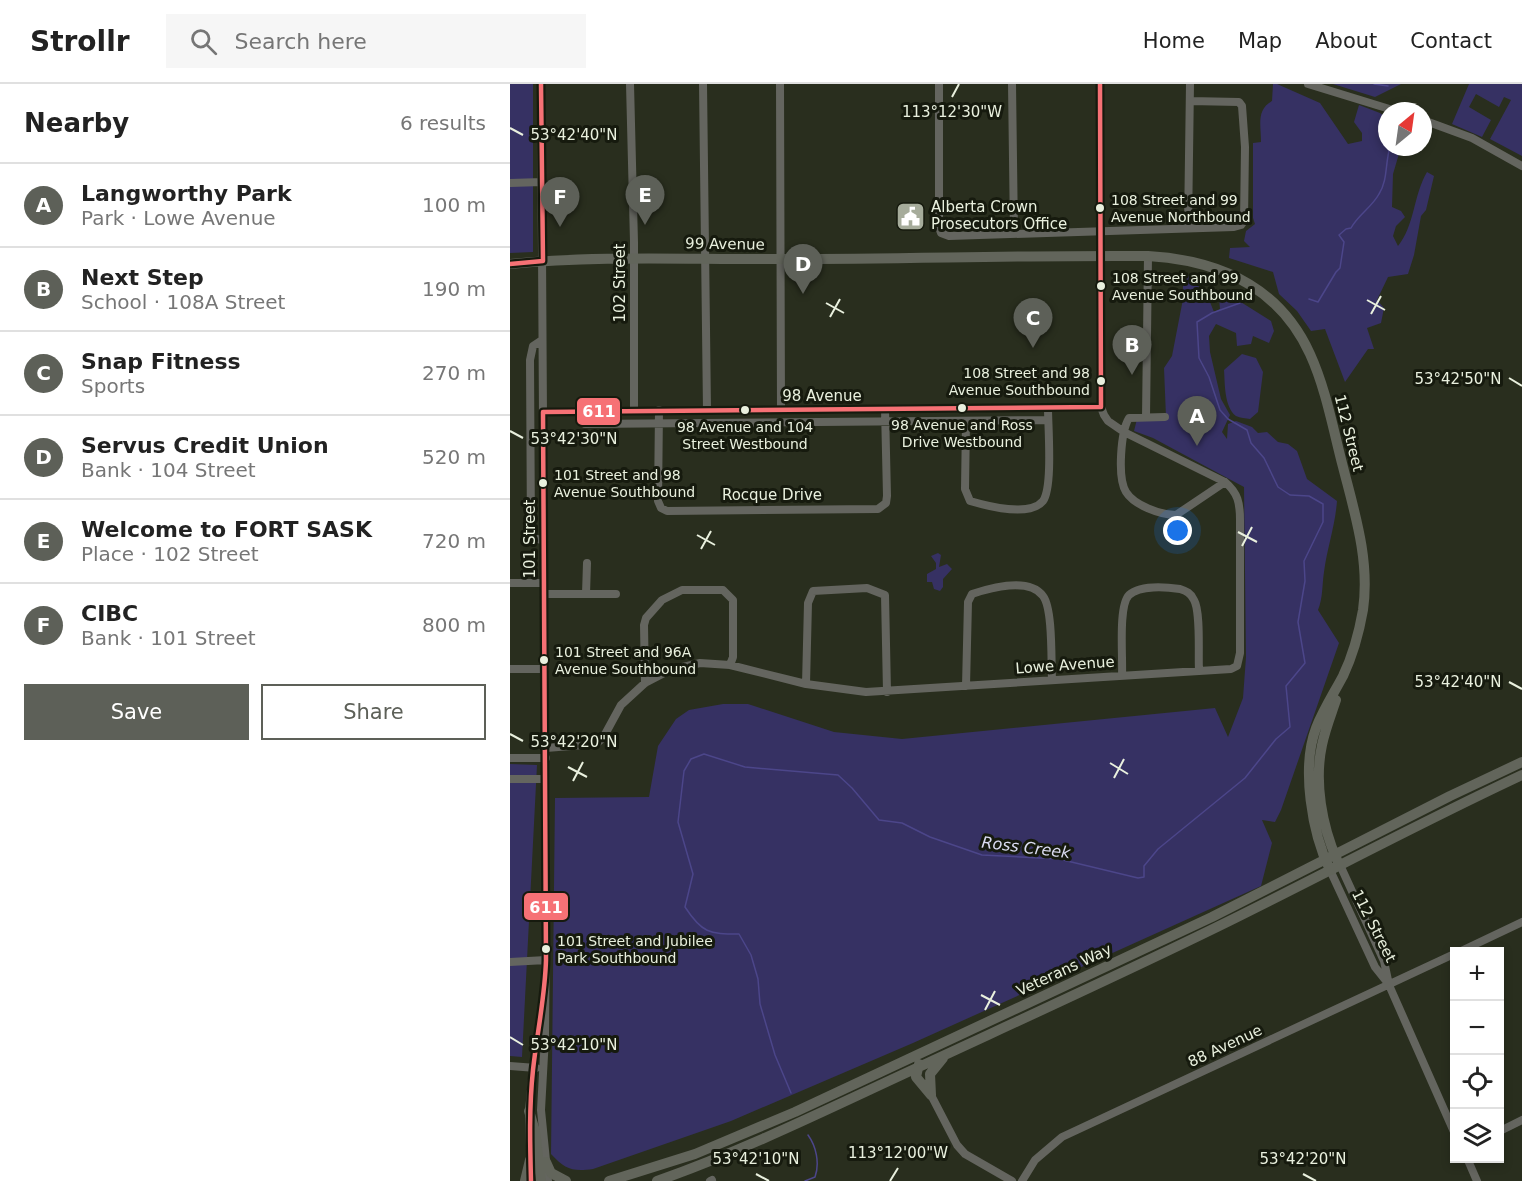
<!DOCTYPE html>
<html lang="en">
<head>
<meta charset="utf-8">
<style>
  body { margin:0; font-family:"DejaVu Sans",sans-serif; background:#f6f6f6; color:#222 }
  .controls { position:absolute; right:18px; bottom:18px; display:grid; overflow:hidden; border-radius:0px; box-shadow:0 3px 9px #0003 }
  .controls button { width:54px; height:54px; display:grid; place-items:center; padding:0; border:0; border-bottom:2px solid #e0e0e0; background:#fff; color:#222; font:30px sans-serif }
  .compass { position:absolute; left:868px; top:18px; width:54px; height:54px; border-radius:50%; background:#fff; box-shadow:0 3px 9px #0003; rotate:29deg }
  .you { position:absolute; left:668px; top:447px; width:21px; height:21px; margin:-15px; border:4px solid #fff; border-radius:50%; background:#1a73e8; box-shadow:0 0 0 9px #1a73e833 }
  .badge { display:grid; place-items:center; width:39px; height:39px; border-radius:50%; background:#5d6058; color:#fff; font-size:20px; font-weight:700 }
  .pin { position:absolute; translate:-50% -50px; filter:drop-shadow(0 2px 3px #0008) }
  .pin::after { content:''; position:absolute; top:32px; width:21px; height:18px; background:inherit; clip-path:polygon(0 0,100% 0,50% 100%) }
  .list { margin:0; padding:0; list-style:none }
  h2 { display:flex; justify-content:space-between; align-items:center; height:78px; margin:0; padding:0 24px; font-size:26px }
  h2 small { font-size:20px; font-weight:400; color:#767676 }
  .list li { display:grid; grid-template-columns:39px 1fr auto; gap:18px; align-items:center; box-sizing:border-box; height:84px; padding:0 24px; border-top:2px solid #e0e0e0 }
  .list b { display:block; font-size:22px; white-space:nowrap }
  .list p { margin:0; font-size:20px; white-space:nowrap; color:#767676 }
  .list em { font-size:20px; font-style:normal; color:#767676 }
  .actions { display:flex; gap:12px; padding:18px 24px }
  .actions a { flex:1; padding:14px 0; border:2px solid #5d6058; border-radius:0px; text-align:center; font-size:21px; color:#5d6058 }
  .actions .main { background:#5d6058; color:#fff }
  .icon { flex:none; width:33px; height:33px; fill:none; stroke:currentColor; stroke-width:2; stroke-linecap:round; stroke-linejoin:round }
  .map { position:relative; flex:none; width:1012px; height:1097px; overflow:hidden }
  header { display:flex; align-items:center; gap:36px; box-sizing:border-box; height:84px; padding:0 30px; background:#fff; border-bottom:2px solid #e0e0e0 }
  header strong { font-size:28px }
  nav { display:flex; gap:33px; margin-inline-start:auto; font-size:21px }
  .search { width:420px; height:54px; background:#f6f6f6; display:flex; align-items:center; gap:15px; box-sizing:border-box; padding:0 21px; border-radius:0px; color:#767676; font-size:22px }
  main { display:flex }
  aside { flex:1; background:#fff }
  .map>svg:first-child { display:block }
  .green { fill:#363163 }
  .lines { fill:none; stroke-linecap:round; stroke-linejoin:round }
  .stream { stroke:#4c468a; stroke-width:1.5 }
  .minor { stroke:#64655f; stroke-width:8 }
  .major { stroke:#62655b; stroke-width:10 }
  .bus-1-casing { stroke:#161a0e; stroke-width:9 }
  .bus-1 { stroke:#f67175; stroke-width:4.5 }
  .ticks { fill:none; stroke:#e9f0de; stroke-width:2 }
  .bus-dot { fill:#e9f0de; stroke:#161a0e; stroke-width:2 }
  .labels { text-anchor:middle; stroke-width:6; stroke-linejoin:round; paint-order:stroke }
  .bus-label { font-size:14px; fill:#e9f0de; stroke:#161a0e; text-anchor:start }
  .poi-label { font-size:15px; fill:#e9f0de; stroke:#161a0e; text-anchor:start }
  .street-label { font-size:15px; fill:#e9f0de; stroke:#161a0e }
  .water-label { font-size:16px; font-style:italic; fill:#dadbf1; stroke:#161a0e }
  .ticks-label { font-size:15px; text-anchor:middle; fill:#e9f0de; stroke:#161a0e; stroke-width:6; stroke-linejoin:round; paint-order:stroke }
  .line-badge { stroke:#161a0e; stroke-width:2 }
  .badge-label { font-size:16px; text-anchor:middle; font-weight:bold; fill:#fff }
</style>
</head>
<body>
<header>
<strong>Strollr</strong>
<div class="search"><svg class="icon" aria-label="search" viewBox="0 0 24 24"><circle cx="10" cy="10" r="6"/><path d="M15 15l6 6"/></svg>Search here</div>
<nav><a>Home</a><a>Map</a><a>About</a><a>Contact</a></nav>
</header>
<main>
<aside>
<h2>Nearby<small>6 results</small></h2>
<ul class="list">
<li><span class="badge">A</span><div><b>Langworthy Park</b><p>Park · Lowe Avenue</p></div><em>100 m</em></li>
<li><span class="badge">B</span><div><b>Next Step</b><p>School · 108A Street</p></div><em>190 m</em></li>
<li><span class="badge">C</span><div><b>Snap Fitness</b><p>Sports</p></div><em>270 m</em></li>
<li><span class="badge">D</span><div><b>Servus Credit Union</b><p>Bank · 104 Street</p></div><em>520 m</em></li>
<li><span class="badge">E</span><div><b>Welcome to FORT SASK</b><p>Place · 102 Street</p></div><em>720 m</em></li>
<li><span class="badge">F</span><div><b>CIBC</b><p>Bank · 101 Street</p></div><em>800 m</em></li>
</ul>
<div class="actions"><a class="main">Save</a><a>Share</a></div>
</aside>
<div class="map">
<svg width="1012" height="1097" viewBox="0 0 1012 1097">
  <rect width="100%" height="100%" fill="#292e1e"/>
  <!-- green -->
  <path class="green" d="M0,0H23V168L0,169Z
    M763,0H767L810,19L838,60L852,57V49L844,38L849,21L870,29L877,34V63H891L883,90L882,123L891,127L895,133L886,142L883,152L888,162C905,141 903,112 917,88L924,92L916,126L911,132L904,171L898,190L878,193L867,216L874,224L871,239L857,244L864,265H858L835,298L815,245L801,247L787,227L769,210L763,188L719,174L720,164L740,163L734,157L736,147L745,140L743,134V59L751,58C751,41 746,26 762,17Z
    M823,0H891L865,13Z
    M959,0H1012V72L980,55L1001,16L994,13L989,23L966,10L959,23L981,36L972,53L942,40Z
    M673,190L683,193L688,202L696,208L704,228L710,225L709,215H726L761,237L764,247L759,259L743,252L741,260L727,262L726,249L706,240L699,252L700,268L711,315L720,331L712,348L717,355L718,340L726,337L742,343L748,349L757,348L768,358L778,360L787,367L797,395L827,417C825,443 817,464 814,488C812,501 813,514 808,526L829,559L771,726L765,738L752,736L762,759L751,802L403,959L221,1037L83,1085C62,1088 55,1085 41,1070L45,714L139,713L148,662L166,635L179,626L213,620H238L324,648L392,655L705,624L718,653L733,614L736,573L734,403L643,354L624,347L627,335L656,333L654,284L662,272L673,215Z
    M732,270L746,274L753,288L748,328L740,335C736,334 730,334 726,332C714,323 715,299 714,286Z
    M428,469L431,471L429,483L437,480L442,485L433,495V503L430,507L424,505L422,498H417V490L426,485V479L421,472Z
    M0,680L27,681L12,973L0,972Z"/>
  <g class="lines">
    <!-- stream -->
    <path class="stream" d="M864,0L878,2
      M799,215L808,218L826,188L830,184L834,158L829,151L836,145L841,144C848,131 862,123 869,110C878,96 875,79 880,63
      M281,1009L265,971L250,920L248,895L241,871L229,850C199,850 192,849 175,823L183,790L168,738L174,687L181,675L194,670L235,683L328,691L342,704L369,736L392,739L420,753L472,771L549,775L628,794L634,793V782L648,765L735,694L766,655L780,643L776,602L795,579L788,538L795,497L794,477L813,438V420L799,412L780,411L768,403L754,374L741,359L737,346L718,335L710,326L699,293L689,274L687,238L702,229L730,219
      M295,1097L305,1093C310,1079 306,1062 298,1051"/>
    <!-- minor -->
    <path class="minor" d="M31,0L36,837L35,953L31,1026L38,1097
      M120,0L124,158V327
      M193,0L197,326
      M270,0L271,325
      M429,0V143L431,149L439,152L724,143L731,141L734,137L735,63L732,22L729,18L680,17
      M502,0L504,150
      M798,0L886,27
      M913,36L962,54L1012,82
      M0,99L32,98
      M678,144L680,0
      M32,256L23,262L20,276L21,453L34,457
      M149,326L148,417L151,424L157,427L368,425L376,419L377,412L375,325
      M33,328L591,323
      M75,328V340L538,336
      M636,333L638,172
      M655,333L619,334C611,347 607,393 616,408C624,421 650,431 666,431L715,398
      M456,338L455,405L460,417C477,422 520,433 533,417C543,403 538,343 538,324
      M0,499H34
      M34,510H106
      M76,510L77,479
      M0,585H35
      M612,591C613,574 608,522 619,511C630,501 656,503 670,505C676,507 681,509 684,516C691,528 688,571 689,586
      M135,599L134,541L136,534L152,516L172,506H213L223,516V573L220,581
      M296,600L298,519L303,507L357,504L375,511L377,608
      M456,602L458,518L462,510C480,504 519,493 533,512C543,525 541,577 542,595
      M36,664L86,660L93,654L111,621L135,599L160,586L190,579L220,581L296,600L356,608L721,585L727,582L730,569V436C730,419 728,409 715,398L614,348L598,337L594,331L591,323L590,0
      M0,674H36
      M0,695H35
      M830,781L874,877L879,901L944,1048
      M820,786L865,883L877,898
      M949,868L1012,838
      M0,878L36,876
      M0,982L26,984
      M421,1011L447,1061L455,1070L502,1097
      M990,1047L1012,1036
      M957,1074L967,1097
      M21,1097L19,1027L23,984L31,933
      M200,1097L202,1096
      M512,1097L525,1076L552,1053L944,870"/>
    <!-- major -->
    <path class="major" d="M0,180C93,171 185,176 278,175C398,175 518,171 638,172C707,176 769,202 800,270C816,305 823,345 833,383C845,430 860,477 853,526C849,549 843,571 833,592C824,609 813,626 806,644C791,684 802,749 820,786
      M826,616C821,631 815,646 812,661C804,698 812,742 827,776
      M409,980L406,993L421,1011
      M421,1011L420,990L433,974
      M19,1027L25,1047L31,1097
      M36,1078L41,1089L56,1097
      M15,1097L20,1076
      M99,1097L185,1070L285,1028L702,833L940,712L1012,678
      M147,1097C238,1065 324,1022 411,982C510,936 609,891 707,843C809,793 909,739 1012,691"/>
    <defs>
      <path id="bus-1" d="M0,180L33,177L31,0
        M21,1097C20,1060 19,1023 23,986C27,949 35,913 36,876L33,328L591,323L590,0"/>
    </defs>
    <!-- bus-1 casing -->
    <use href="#bus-1" class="bus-1-casing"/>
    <!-- bus-1 -->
    <use href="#bus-1" class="bus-1"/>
  </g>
  <!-- ticks -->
  <path class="ticks" d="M442,13L449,0M0,44L13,51M857,216L875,226M316,219L334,229M861,230L871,212M320,233L330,215M999,294L1012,302M0,347L13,354M728,448L747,458M187,451L205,461M732,462L742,443M191,465L201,447M999,598L1012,605M0,650L13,657M600,679L618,690M58,683L77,693M604,694L614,675M63,697L73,678M471,911L490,921M475,926L485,907M0,953L13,961M246,1090L259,1097M793,1090L806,1097M380,1097L388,1084"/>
  <!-- icons -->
  <defs>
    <symbol id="civic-square" viewBox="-11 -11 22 22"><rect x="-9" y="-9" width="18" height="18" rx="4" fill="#a6ac9b" stroke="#161a0e"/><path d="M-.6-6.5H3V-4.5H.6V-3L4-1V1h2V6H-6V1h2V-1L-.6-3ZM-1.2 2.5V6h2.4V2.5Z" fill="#fff"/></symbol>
  </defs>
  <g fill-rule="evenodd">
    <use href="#civic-square" x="384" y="116" width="33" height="33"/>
  </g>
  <!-- markers -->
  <g class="bus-dot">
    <circle cx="590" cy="124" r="5"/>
    <circle cx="591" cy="202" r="5"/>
    <circle cx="591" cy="297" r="5"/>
    <circle cx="452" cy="324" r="5"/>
    <circle cx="235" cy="326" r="5"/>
    <circle cx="33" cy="399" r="5"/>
    <circle cx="34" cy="576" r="5"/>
    <circle cx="36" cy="865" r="5"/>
  </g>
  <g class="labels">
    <!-- bus labels -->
    <g class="bus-label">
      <text x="601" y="121">108 Street and 99<tspan x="601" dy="17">Avenue Northbound</tspan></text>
      <text x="602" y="199">108 Street and 99<tspan x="602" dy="17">Avenue Southbound</tspan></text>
      <text x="580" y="294" text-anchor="end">108 Street and 98<tspan x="580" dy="17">Avenue Southbound</tspan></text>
      <text x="452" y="346" text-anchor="middle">98 Avenue and Ross<tspan x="452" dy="17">Drive Westbound</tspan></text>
      <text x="235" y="348" text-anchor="middle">98 Avenue and 104<tspan x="235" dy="17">Street Westbound</tspan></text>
      <text x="44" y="396">101 Street and 98<tspan x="44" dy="17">Avenue Southbound</tspan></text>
      <text x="45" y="573">101 Street and 96A<tspan x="45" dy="17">Avenue Southbound</tspan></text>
      <text x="47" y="862">101 Street and Jubilee<tspan x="47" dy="17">Park Southbound</tspan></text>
    </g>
    <!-- poi labels -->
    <g class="poi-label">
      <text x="421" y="128">Alberta Crown<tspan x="421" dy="17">Prosecutors Office</tspan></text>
    </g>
    <!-- street labels -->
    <g class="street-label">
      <text transform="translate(215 160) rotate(1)" y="5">99 Avenue</text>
      <text transform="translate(110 199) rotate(-90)" y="5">102 Street</text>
      <text x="312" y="317">98 Avenue</text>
      <text transform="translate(839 349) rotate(76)" y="5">112 Street</text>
      <text x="262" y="416">Rocque Drive</text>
      <text transform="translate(20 455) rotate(-90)" y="5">101 Street</text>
      <text transform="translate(555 581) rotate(-4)" y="5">Lowe Avenue</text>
      <text transform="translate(864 842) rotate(63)" y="5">112 Street</text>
      <text transform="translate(554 886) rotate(-25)" y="5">Veterans Way</text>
      <text transform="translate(715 962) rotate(-25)" y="5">88 Avenue</text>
    </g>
    <!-- water labels -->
    <g class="water-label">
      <text transform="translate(516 763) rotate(7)" y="6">Ross Creek</text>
    </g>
  </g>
  <g class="ticks-label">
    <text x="442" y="33">113°12'30"W</text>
    <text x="64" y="56">53°42'40"N</text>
    <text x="948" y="300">53°42'50"N</text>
    <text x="64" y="360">53°42'30"N</text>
    <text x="948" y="603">53°42'40"N</text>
    <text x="64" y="663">53°42'20"N</text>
    <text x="64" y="966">53°42'10"N</text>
    <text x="388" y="1074">113°12'00"W</text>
    <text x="246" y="1080">53°42'10"N</text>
    <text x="793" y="1080">53°42'20"N</text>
  </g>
  <g class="line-badge">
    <rect x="66" y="313" width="45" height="29" rx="6" fill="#f67175"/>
    <rect x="13" y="808" width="46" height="29" rx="6" fill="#f67175"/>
  </g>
  <g class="badge-label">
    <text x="89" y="333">611</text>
    <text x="36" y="829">611</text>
  </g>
</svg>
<div class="controls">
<button>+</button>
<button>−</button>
<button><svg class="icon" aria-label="locate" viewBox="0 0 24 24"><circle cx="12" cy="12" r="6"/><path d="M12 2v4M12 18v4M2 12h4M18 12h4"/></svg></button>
<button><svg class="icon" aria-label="layers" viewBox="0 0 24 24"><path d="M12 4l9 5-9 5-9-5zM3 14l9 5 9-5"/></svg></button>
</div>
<svg class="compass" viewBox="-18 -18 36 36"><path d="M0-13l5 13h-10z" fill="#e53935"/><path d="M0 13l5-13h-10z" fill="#767676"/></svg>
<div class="you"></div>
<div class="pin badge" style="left:687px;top:362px">A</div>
<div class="pin badge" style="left:622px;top:291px">B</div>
<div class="pin badge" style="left:523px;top:264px">C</div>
<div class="pin badge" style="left:293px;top:210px">D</div>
<div class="pin badge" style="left:135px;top:141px">E</div>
<div class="pin badge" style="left:50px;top:143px">F</div>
</div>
</main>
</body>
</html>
